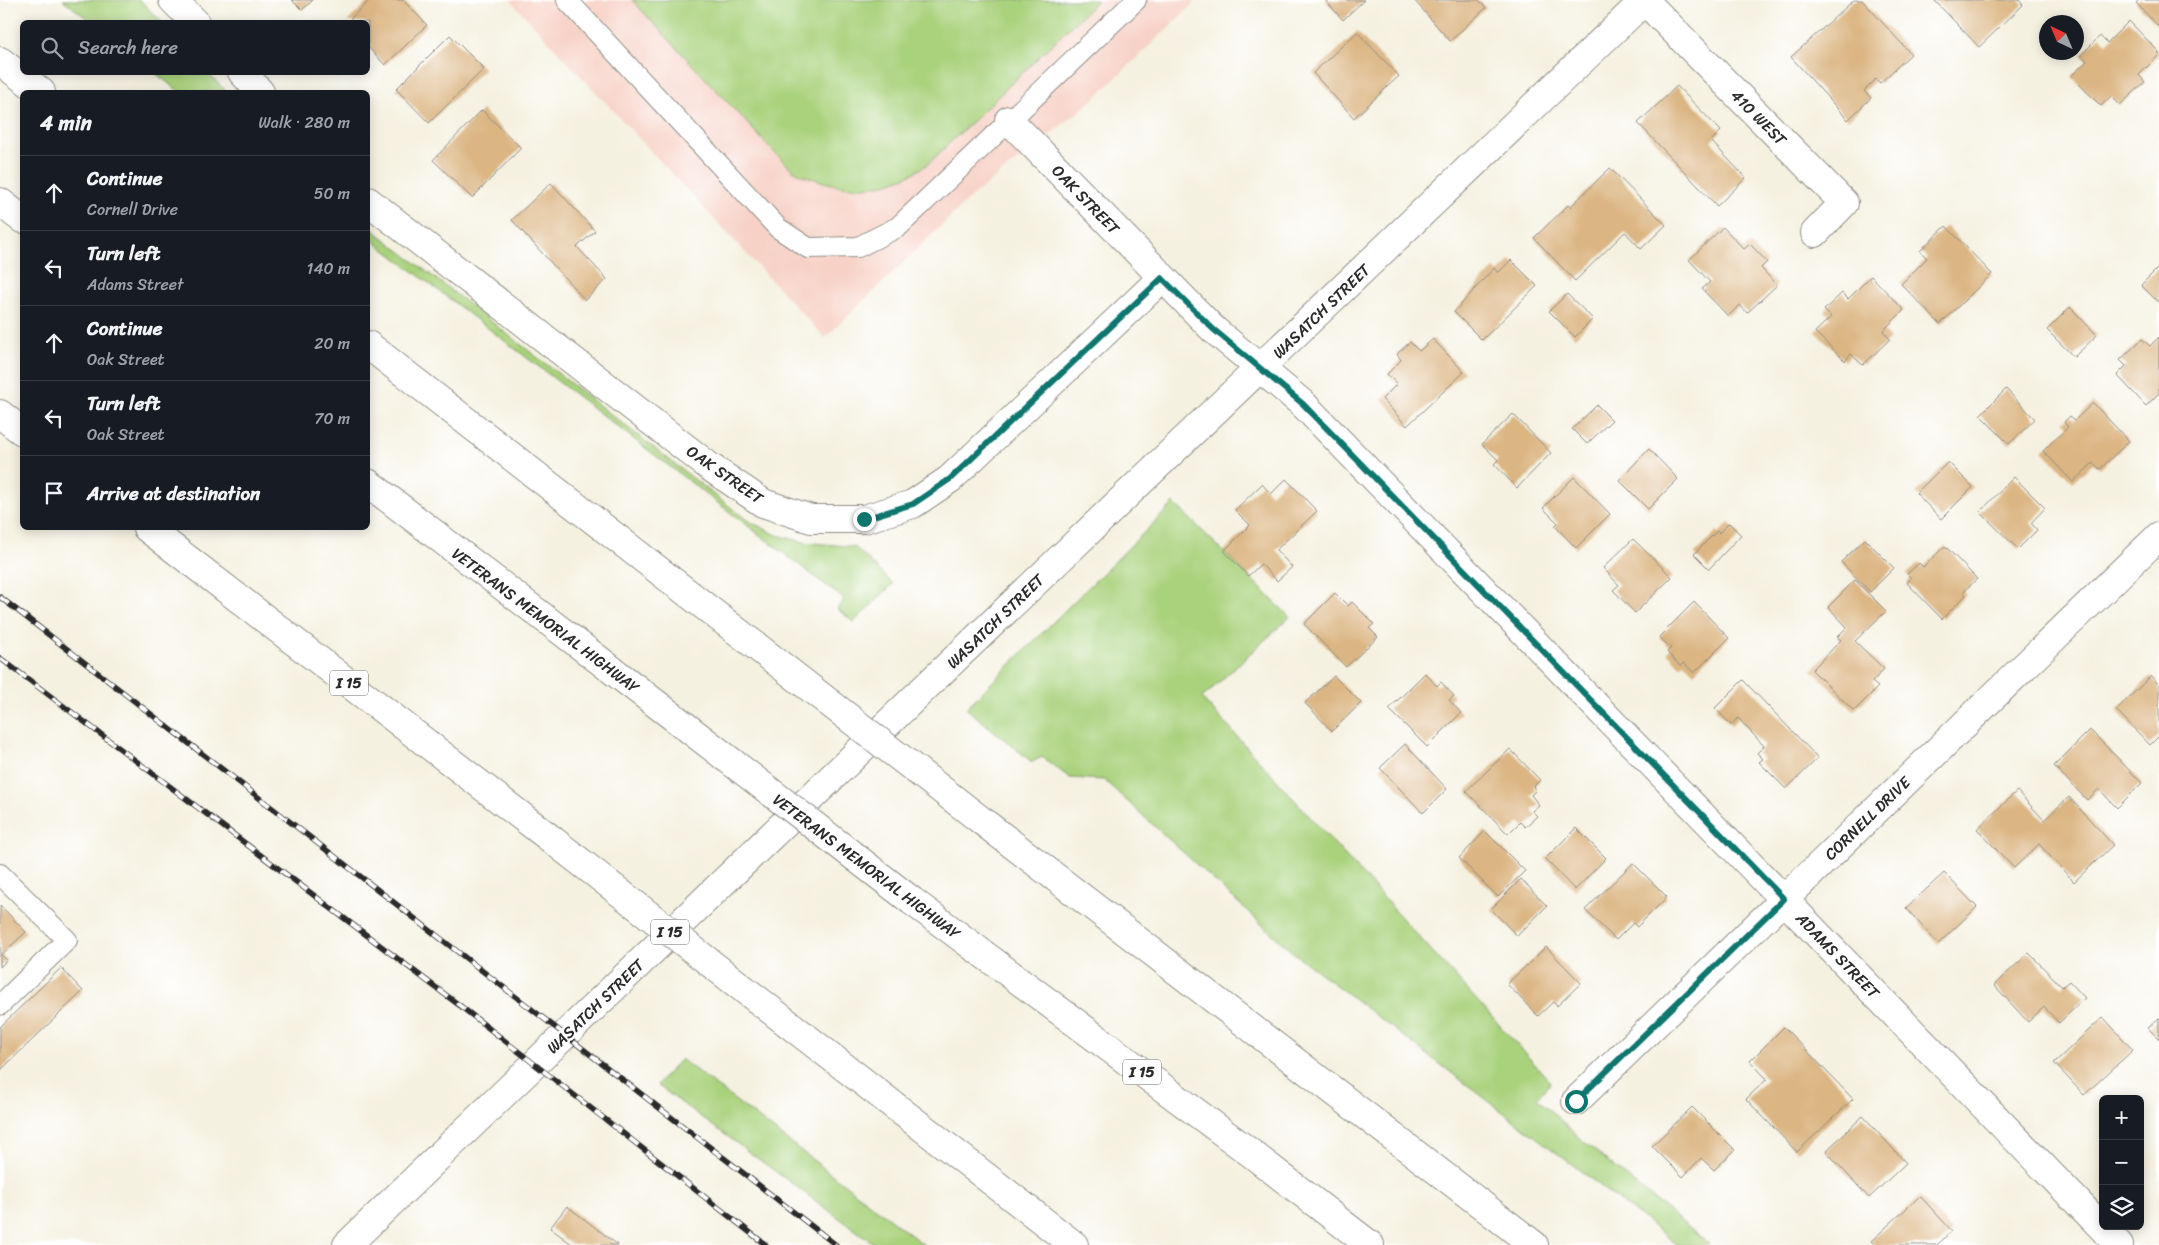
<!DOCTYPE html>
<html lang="en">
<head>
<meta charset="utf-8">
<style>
  body { margin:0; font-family:Sriracha,sans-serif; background:#242831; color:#f1f3f6 }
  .controls { position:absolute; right:15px; bottom:15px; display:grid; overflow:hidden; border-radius:8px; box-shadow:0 2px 12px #0003 }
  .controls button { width:45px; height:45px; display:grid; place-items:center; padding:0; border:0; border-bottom:1px solid #363941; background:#171b24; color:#f1f3f6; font:25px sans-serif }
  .compass { position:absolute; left:2039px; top:15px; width:45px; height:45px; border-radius:50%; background:#171b24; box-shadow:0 2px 12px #0003; rotate:316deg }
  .stop { position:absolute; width:15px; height:15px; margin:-11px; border:4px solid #0f766e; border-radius:50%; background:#fff }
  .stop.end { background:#0f766e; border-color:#fff; box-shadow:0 1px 5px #0008 }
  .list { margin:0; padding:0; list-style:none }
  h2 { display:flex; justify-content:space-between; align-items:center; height:65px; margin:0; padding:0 20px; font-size:21px }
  h2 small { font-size:16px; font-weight:400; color:#9ea1a6 }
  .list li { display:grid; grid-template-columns:32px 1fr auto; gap:15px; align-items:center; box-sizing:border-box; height:75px; padding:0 20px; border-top:1px solid #363941 }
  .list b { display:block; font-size:19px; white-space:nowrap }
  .list p { margin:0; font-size:16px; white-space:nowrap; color:#9ea1a6 }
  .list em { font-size:16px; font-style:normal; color:#9ea1a6 }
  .icon { flex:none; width:28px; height:28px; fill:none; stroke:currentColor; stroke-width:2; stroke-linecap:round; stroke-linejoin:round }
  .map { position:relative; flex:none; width:2159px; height:1245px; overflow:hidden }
  .search { position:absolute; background:#171b24; box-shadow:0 2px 12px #0003; left:20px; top:20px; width:350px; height:55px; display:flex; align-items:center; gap:12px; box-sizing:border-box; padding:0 18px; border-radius:8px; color:#9ea1a6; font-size:19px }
  .panel { position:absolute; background:#171b24; box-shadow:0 2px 12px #0003; left:20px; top:90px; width:350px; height:440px; border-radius:8px }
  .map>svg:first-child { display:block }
  .built { fill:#f7d1c6 }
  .green { fill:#a9d27c; stroke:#6a7e54 }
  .building { fill:#dbb582 }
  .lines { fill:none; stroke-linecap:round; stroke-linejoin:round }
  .lane-casing { stroke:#908e86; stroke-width:22 }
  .street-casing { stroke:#908e86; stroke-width:30 }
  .secondary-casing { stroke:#908e86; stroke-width:30 }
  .highway-casing { stroke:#908e86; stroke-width:30 }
  .lane { stroke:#fff; stroke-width:20 }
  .street { stroke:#fff; stroke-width:28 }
  .secondary { stroke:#fff; stroke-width:28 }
  .highway { stroke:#fff; stroke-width:28 }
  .rail-casing { stroke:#2b2b2b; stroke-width:5.5 }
  .rail { stroke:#fff; stroke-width:4; stroke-dasharray:11; stroke-linecap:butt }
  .highway-bridge-casing { stroke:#908e86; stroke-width:30; stroke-linecap:butt }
  .highway-bridge { stroke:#fff; stroke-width:28 }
  .route { stroke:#0f766e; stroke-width:6 }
  .labels { text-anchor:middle; stroke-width:5; stroke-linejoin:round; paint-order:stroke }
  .shield { fill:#fff; stroke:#6b6b6b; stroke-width:1 }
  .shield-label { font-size:15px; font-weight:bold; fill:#2b2b2b }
  .street-label { font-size:16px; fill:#2b2b2b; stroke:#fff }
</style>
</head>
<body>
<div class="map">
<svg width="2159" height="1245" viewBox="0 0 2159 1245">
  <rect width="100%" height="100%" fill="#fff"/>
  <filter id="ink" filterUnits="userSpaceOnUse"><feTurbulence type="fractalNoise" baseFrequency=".02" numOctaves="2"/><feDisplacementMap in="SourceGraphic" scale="10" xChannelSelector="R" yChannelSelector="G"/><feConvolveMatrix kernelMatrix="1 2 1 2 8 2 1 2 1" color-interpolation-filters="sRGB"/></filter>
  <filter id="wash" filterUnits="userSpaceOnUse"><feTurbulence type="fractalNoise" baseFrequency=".0096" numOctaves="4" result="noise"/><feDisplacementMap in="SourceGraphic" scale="20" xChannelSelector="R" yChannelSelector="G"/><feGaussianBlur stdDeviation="1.12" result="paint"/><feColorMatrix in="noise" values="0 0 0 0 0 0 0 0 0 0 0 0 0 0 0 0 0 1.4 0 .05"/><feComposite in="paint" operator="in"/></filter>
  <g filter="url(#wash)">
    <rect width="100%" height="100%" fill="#f5f1e1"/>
    <!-- built -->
    <path class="built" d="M510,0H1197L1091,102L970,198L825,338Z"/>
    <!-- green -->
    <path class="green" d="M63,0H140L162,22H92Z
      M632,0H1098L928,164C895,187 856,194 818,180C811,177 802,176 796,172C788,166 780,158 773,151Z
      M155,73H208L227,92H180Z
      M368,226L747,520L777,535L804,542L855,547L893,584L854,622L837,609L844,599L368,237Z
      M1174,503L1290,617L1202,698L1551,1082L1537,1098L1577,1136L1710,1245H1678L1291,951L1104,780L1070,778L1042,757L1032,762L966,708Z
      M681,1059L924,1245H876L657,1085Z"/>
    <g id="blocks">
      <!-- building -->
      <path class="building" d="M292,0H313L302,10Z
        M370,0H403L427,25L385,65L368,47V22H347Z
        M1325,0H1364L1343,20Z
        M1414,0H1479L1486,8L1450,41Z
        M1854,0H1862L1911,54L1880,83L1876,79L1864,91L1871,98L1848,120L1791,57Z
        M1934,0H2019L2023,5L1979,47Z
        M2139,0H2159V27L2136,3Z
        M2129,21L2159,52V55L2139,75L2145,82L2120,105L2111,96L2101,106L2071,76L2087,61L2081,55L2100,36L2107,43Z
        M1357,32L1399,76L1354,118L1313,73Z
        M450,35L484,69L429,123L396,89Z
        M1677,86L1721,131L1711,141L1746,178L1717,206L1638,123Z
        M482,110L521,148L472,198L433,160Z
        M1610,168L1666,225L1641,249L1625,232L1575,281L1534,238L1568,205L1570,207Z
        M551,183L595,231L577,247L607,279L585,300L512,220Z
        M1946,226L1992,274L1940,324L1901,284L1927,258L1920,251Z
        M1723,227L1744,249L1750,244L1767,262L1761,268L1777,285L1747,313L1740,305L1728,316L1702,289L1710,282L1689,260Z
        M1511,260L1537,286L1482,340L1454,312L1494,268L1498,273Z
        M2159,267V303L2141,285Z
        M1871,276L1904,310L1883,331L1890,339L1863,365L1851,354L1845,361L1815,332L1831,317L1824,310L1842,293L1848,299Z
        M1567,294L1593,319L1575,337L1549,311Z
        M2070,307L2097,335L2074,357L2047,330Z
        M2159,337V393L2146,406L2117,375L2126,366L2120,360L2142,339L2150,346Z
        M1433,339L1464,372L1407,426L1382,399L1397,384L1387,374L1401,360L1397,354L1410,342L1419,351Z
        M2006,389L2035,419L2009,444L1980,415Z
        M2093,403L2129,441L2100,469L2093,463L2073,482L2043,451L2068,427L2064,422L2070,416L2075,420Z
        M1597,405L1612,420L1587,444L1572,429Z
        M1513,414L1551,453L1517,488L1494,464L1498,460L1482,444Z
        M1649,449L1678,479L1648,509L1619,480Z
        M1948,462L1973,487L1941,519L1916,493Z
        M1574,477L1610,514L1576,548L1555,526L1558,523L1543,508Z
        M2014,477L2045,508L2031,523L2037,530L2018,549L1980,512Z
        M1286,479L1317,511L1276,550L1292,567L1277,581L1261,564L1248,576L1224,551L1250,525L1235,510L1262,484L1271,494Z
        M1729,523L1741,535L1709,569L1694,554L1717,531L1719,533Z
        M1633,539L1672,577L1635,613L1613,590L1619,585L1603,568Z
        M1865,539L1894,568L1870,592L1841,562Z
        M1945,546L1977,579L1963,592L1966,595L1942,619L1907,583L1911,578L1907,574L1919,563L1923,567Z
        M1855,580L1886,611L1855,641L1884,669L1872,682L1878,687L1854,711L1812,670L1841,640L1837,637L1847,627L1828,607Z
        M1335,593L1348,606L1352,602L1374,624L1369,628L1378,637L1346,667L1304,624Z
        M1694,602L1729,638L1694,673L1684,663L1680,666L1667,652L1671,648L1659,637Z
        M1425,673L1437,686L1441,682L1454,696L1449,700L1461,713L1427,747L1389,709Z
        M1334,676L1361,703L1332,731L1305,703Z
        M2151,676L2159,685V736L2150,745L2116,710Z
        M1743,680L1818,758L1786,789L1759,762L1763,759L1757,753L1764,746L1738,718L1731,725L1715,708Z
        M2090,730L2142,783L2117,808L2099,789L2087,800L2054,766Z
        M1405,744L1447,789L1423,813L1380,768Z
        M1510,749L1540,780L1533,787L1536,790L1531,795L1539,805L1532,811L1537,816L1525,827L1520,822L1508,834L1466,791Z
        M2017,791L2044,820L2069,797L2113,845L2074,882L2039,844L2014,868L1977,829Z
        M1576,828L1606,858L1575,890L1545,859Z
        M1485,831L1525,871L1498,897L1459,858Z
        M1633,863L1667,897L1637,927L1633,923L1616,940L1585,910Z
        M1944,873L1977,907L1938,944L1906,908Z
        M1521,879L1547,906L1517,936L1491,909Z
        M0,905L26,932L1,955L7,960L0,967Z
        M1546,947L1581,983L1557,1006L1553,1002L1538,1016L1507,984Z
        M2029,953L2062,987L2069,981L2085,998L2059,1023L2044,1007L2028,1022L1994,985Z
        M61,968L83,991L0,1071V1027Z
        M2103,1017L2133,1050L2084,1095L2054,1063Z
        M2159,1018V1039L2148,1028Z
        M1784,1027L1853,1099L1797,1152L1746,1099L1767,1079L1750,1061Z
        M1692,1107L1735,1150L1714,1170L1701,1158L1683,1177L1652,1146Z
        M1863,1116L1906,1163L1869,1198L1826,1151Z
        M1920,1196L1952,1231L1937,1245H1875L1871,1241Z
        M567,1206L618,1245H573L550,1228Z"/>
    </g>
  </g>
  <g filter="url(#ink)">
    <use href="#blocks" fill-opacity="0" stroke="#908e86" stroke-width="1"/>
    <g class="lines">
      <defs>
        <path id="lane" d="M567,0L778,228L808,248L858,247L898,227L1136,0
          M0,874L67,940L0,1005"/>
        <path id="street" d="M173,0L195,22
          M1645,1L1844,203L1815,233
          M242,72L260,92
          M1009,120L1213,329L1303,404L2119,1245
          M368,201L710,467L763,503L811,519H864L913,504L950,479L1162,278
          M1576,1101L2159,536"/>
        <path id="secondary" d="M347,1245L935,678L1645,0"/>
        <path id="highway" d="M0,61L41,92
          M0,202L22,219
          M368,345L756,646
          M0,414L22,431
          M368,483L676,719
          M147,528L551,839
          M982,821L1534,1245
          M912,901L1252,1154L1370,1245
          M790,1025L1074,1245"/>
      </defs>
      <!-- lane casing -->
      <use href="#lane" class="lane-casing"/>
      <!-- street casing -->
      <use href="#street" class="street-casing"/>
      <!-- secondary casing -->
      <use href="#secondary" class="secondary-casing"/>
      <!-- highway casing -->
      <use href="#highway" class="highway-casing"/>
      <!-- lane -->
      <use href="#lane" class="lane"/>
      <!-- street -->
      <use href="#street" class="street"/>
      <!-- secondary -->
      <use href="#secondary" class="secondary"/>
      <!-- highway -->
      <use href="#highway" class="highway"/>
      <defs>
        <path id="rail" d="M0,597L836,1245
          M0,658L459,1005L766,1245"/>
      </defs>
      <!-- rail casing -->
      <use href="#rail" class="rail-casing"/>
      <!-- rail -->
      <use href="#rail" class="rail"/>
      <defs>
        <path id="highway-bridge" d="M756,646L982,821
          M676,719L912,901
          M551,839L790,1025"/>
      </defs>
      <!-- highway-bridge casing -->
      <use href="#highway-bridge" class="highway-bridge-casing"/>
      <!-- highway-bridge -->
      <use href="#highway-bridge" class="highway-bridge"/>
    </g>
  </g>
  <g class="lines" filter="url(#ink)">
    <!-- route -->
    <path class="route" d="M864,519L913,504L950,479L1162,278L1213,329L1303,404L1784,899L1576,1101"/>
  </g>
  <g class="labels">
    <!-- shield labels -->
    <g class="shield">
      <rect x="330" y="670.5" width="38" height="25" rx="4"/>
      <rect x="651" y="919.5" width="38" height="25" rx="4"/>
      <rect x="1123" y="1059.5" width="38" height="25" rx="4"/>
    </g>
    <g class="shield-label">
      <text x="349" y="688">I 15</text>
      <text x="670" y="937">I 15</text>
      <text x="1142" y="1077">I 15</text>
    </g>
    <!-- street labels -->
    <g class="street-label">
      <text transform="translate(1759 117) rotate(45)" y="6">410 WEST</text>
      <text transform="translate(1086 199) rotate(46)" y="6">OAK STREET</text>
      <text transform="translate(1321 311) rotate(-44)" y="6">WASATCH STREET</text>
      <text transform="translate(725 474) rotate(35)" y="6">OAK STREET</text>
      <text transform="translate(546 620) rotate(37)" y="6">VETERANS MEMORIAL HIGHWAY</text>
      <text transform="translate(995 621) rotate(-44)" y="6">WASATCH STREET</text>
      <text transform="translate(1867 818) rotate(-44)" y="6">CORNELL DRIVE</text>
      <text transform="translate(867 866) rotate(37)" y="6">VETERANS MEMORIAL HIGHWAY</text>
      <text transform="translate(1838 955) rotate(46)" y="6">ADAMS STREET</text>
      <text transform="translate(595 1006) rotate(-44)" y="6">WASATCH STREET</text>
    </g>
  </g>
</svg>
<div class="controls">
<button>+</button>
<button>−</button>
<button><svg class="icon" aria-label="layers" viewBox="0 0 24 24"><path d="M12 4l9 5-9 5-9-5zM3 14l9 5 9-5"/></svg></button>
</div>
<svg class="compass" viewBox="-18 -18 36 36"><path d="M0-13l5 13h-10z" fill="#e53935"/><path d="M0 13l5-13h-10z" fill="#9ea1a6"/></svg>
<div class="stop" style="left:1576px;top:1101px"></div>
<div class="stop end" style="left:864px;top:519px"></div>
<div class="search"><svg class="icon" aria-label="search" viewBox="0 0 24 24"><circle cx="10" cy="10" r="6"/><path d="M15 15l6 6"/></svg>Search here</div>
<section class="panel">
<h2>4 min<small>Walk · 280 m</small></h2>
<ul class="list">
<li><svg class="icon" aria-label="ahead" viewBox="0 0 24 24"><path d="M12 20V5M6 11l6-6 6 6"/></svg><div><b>Continue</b><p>Cornell Drive</p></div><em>50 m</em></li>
<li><svg class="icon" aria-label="left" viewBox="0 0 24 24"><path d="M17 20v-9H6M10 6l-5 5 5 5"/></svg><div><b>Turn left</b><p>Adams Street</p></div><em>140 m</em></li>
<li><svg class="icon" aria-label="ahead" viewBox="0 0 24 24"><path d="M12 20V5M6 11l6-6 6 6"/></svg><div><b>Continue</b><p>Oak Street</p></div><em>20 m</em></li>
<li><svg class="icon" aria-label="left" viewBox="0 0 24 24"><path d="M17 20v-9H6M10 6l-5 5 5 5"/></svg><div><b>Turn left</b><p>Oak Street</p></div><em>70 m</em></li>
<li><svg class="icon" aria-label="arrive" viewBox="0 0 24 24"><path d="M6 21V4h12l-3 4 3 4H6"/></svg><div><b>Arrive at destination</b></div></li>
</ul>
</section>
</div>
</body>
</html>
